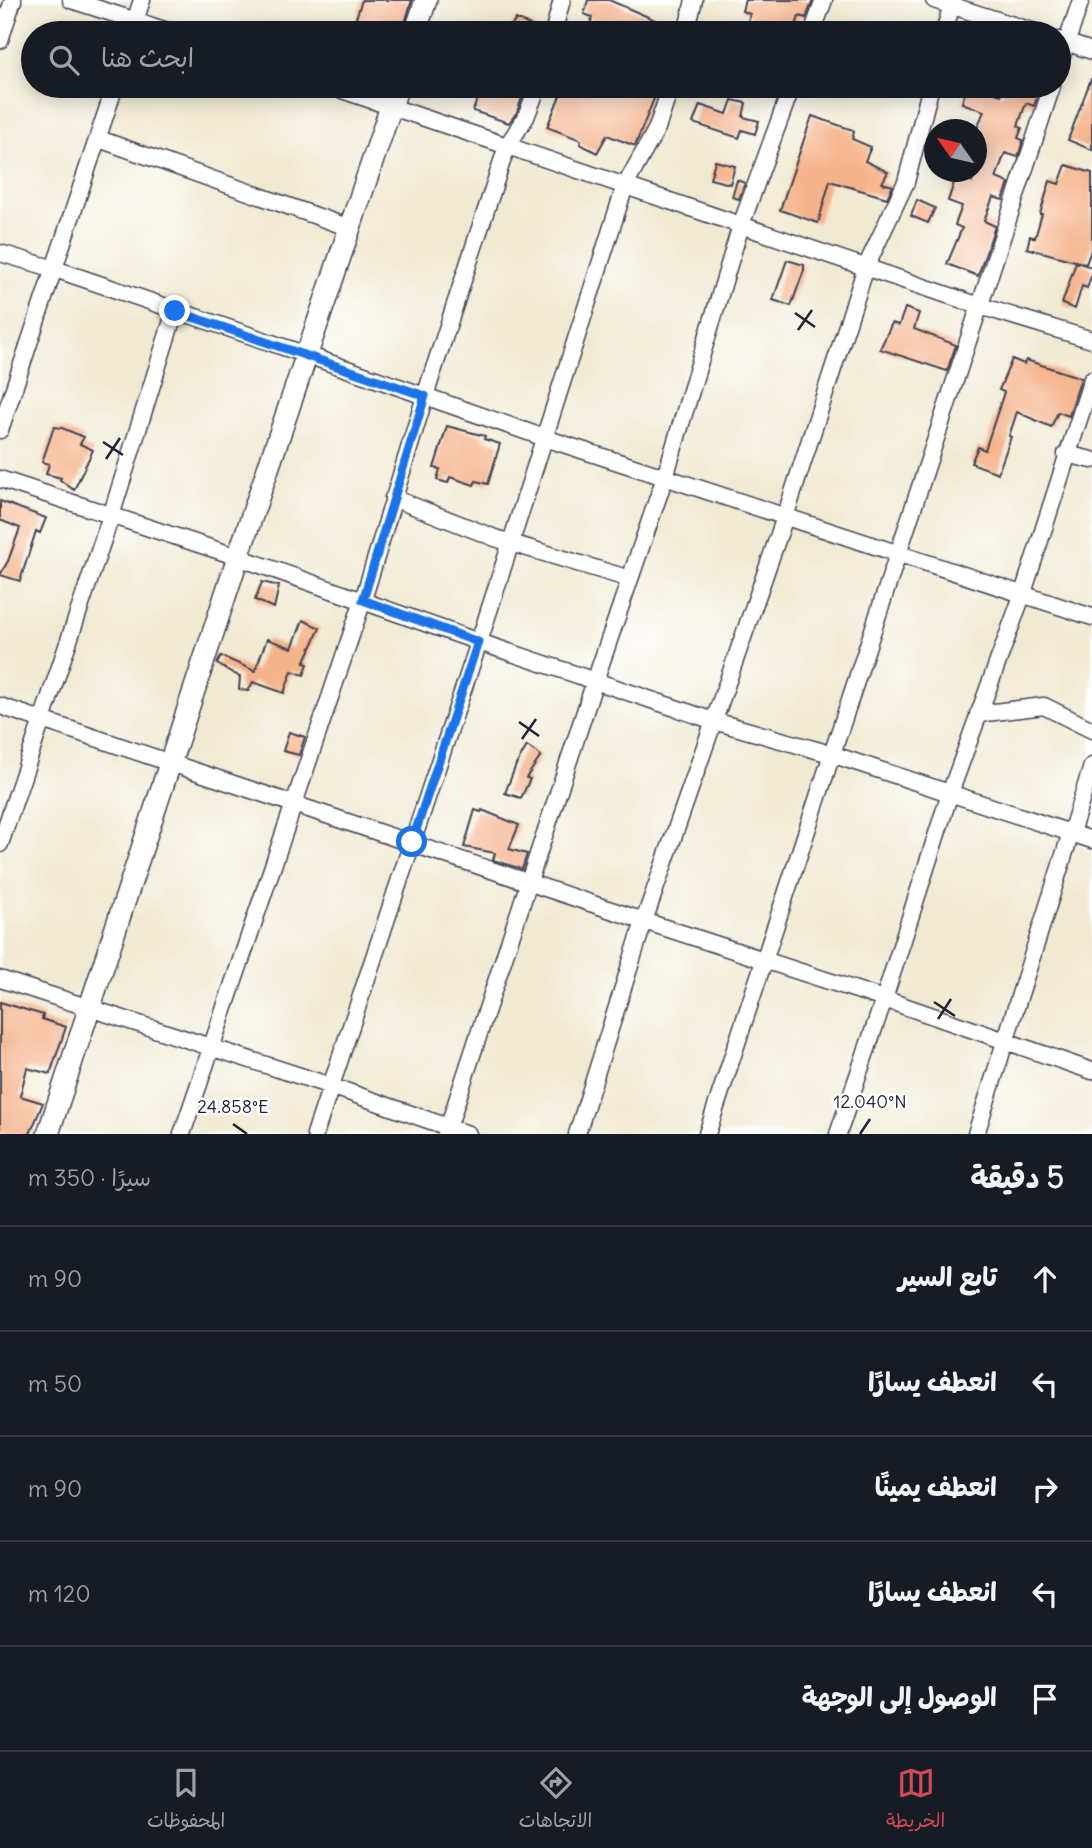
<!DOCTYPE html>
<html lang="ar">
<head>
<meta charset="utf-8">
<style>
  body { margin:0; font-family:Delius,"Playpen Sans Arabic",sans-serif; background:#242831; color:#f1f3f6; direction:rtl }
  .compass { position:absolute; left:924px; top:119px; width:63px; height:63px; border-radius:50%; background:#171b24; box-shadow:0 4px 18px #0003; rotate:304deg }
  .stop { position:absolute; width:21px; height:21px; margin:-16px; border:5px solid #1a73e8; border-radius:50%; background:#fff }
  .stop.end { background:#1a73e8; border-color:#fff; box-shadow:0 2px 7px #0008 }
  .list { margin:0; padding:0; list-style:none }
  h2 { display:flex; justify-content:space-between; align-items:center; height:91px; margin:0; padding:0 28px; font-size:30px }
  h2 small { font-size:23px; font-weight:400; color:#9ea1a6 }
  .list li { display:grid; grid-template-columns:46px 1fr auto; gap:21px; align-items:center; box-sizing:border-box; height:105px; padding:0 28px; border-top:2px solid #363941 }
  .list b { display:block; font-size:26px; white-space:nowrap }
  .list em { font-size:23px; font-style:normal; color:#9ea1a6 }
  .icon { flex:none; width:38px; height:38px; fill:none; stroke:currentColor; stroke-width:2; stroke-linecap:round; stroke-linejoin:round }
  .map { position:relative; flex:none; width:1092px; height:1134px; overflow:hidden; direction:ltr }
  .search { position:absolute; background:#171b24; box-shadow:0 4px 18px #0003; left:21px; right:21px; top:21px; height:77px; display:flex; align-items:center; gap:18px; box-sizing:border-box; padding:0 24px; border-radius:38px; color:#9ea1a6; font-size:26px }
  .sheet { height:616px; background:#171b24 }
  nav { display:flex; justify-content:space-around; align-items:center; box-sizing:border-box; height:98px; border-top:2px solid #363941; background:#171b24; font-size:19px; color:#9ea1a6 }
  nav a { display:grid; justify-items:center; gap:4px }
  nav .on { color:#d1495b }
  .map>svg:first-child { display:block }
  .building { fill:#f5b38b }
  .lines { fill:none; stroke-linecap:round; stroke-linejoin:round }
  .minor-casing { stroke:#414052; stroke-width:19 }
  .tertiary-casing { stroke:#414052; stroke-width:24 }
  .minor { stroke:#fff; stroke-width:16 }
  .tertiary { stroke:#fff; stroke-width:21 }
  .route { stroke:#1a73e8; stroke-width:9 }
  .ticks { fill:none; stroke:#22223b; stroke-width:2.5 }
  .ticks-label { font-size:18px; text-anchor:middle; fill:#22223b; stroke:#fff; stroke-width:5; stroke-linejoin:round; paint-order:stroke }
</style>
</head>
<body>
<div class="map">
<svg width="1092" height="1134" viewBox="0 0 1092 1134">
  <rect width="100%" height="100%" fill="#fff"/>
  <filter id="ink" filterUnits="userSpaceOnUse"><feTurbulence type="fractalNoise" baseFrequency=".0143" numOctaves="2"/><feDisplacementMap in="SourceGraphic" scale="14" xChannelSelector="R" yChannelSelector="G"/><feConvolveMatrix kernelMatrix="1 2 1 2 8 2 1 2 1" color-interpolation-filters="sRGB"/></filter>
  <filter id="wash" filterUnits="userSpaceOnUse"><feTurbulence type="fractalNoise" baseFrequency=".00686" numOctaves="4" result="noise"/><feDisplacementMap in="SourceGraphic" scale="28" xChannelSelector="R" yChannelSelector="G"/><feGaussianBlur stdDeviation="1.57" result="paint"/><feColorMatrix in="noise" values="0 0 0 0 0 0 0 0 0 0 0 0 0 0 0 0 0 1.4 0 .05"/><feComposite in="paint" operator="in"/></filter>
  <g filter="url(#wash)">
    <rect width="100%" height="100%" fill="#f1ead3"/>
    <g id="blocks">
      <!-- building -->
      <path class="building" d="M362,0H412L402,33H381L382,31L355,21Z
        M588,0H609L676,29V33H589L592,17L584,14Z
        M745,0H813L806,18L799,16L794,33H756L759,25L748,22L750,14L742,11Z
        M516,19L543,31V33H507Z
        M1091,79H1092V150L1068,140Z
        M482,86H526L517,112L509,123L473,111Z
        M564,86H659L635,146L607,135L597,153L580,144L581,140L547,127Z
        M967,86L979,90L980,88L1001,95L1005,86H1041L1034,106L1026,103L1018,126L1022,128L1018,138L1023,140L1018,157L1005,153L996,178L1009,183L1003,200L993,197L984,221L995,226L978,276L947,264L962,228L955,225L962,206L948,201L955,180L958,181L960,177L972,182L981,158L976,157V131L984,111L962,103Z
        M732,100L746,103L743,117L759,121L755,134L742,130L739,138L693,123L700,105L727,114Z
        M812,116L853,130L854,132L852,139L871,147L865,161L888,172L882,183L893,186L887,198L830,181L818,223L780,210Z
        M715,161L735,166L730,184L710,179Z
        M1066,165L1092,173V247L1086,264L1027,248L1030,236L1035,238L1042,214H1040L1050,181L1059,184Z
        M737,180L745,183L739,199L732,197Z
        M917,200L935,208L928,223L911,216Z
        M787,260L804,265V270L791,306L773,300Z
        M1076,262L1092,267V274L1087,288L1082,286L1075,309L1062,304Z
        M905,308L919,313L914,329L956,345L947,371L880,349L892,323L899,325Z
        M1012,359L1024,364L1026,360L1081,378L1069,416L1058,412L1051,427L1017,412L1009,436L1011,437L998,473L971,463L978,447L985,450L1004,392L999,390Z
        M447,426L485,436L484,439L500,444L488,484L476,481L474,485L450,477L448,483L437,480L440,469L434,468Z
        M54,427L62,428L84,437L80,444L93,450L74,490L60,480L61,478L46,474L49,464L42,462Z
        M0,501L46,518L40,533L36,531L20,581L0,575L8,561L20,528L0,520Z
        M262,582L279,586L274,608L255,600Z
        M303,620L320,628L304,663L308,664L304,675L292,671L284,693L253,682L248,691L239,689L240,677L217,664L221,656L255,671L267,639L292,648Z
        M289,732L305,737L299,755L283,751Z
        M527,746L541,756L526,778L530,779L521,798L505,793L516,765Z
        M475,810L481,812L482,810L519,825L509,849L527,854L522,869L493,860L495,853L464,847Z
        M0,1002L43,1015L42,1019L66,1027L50,1074L27,1068L20,1096L43,1103L30,1134H0Z"/>
    </g>
  </g>
  <g filter="url(#ink)">
    <use href="#blocks" fill-opacity="0" stroke="#414052" stroke-width="2"/>
    <g class="lines">
      <defs>
        <path id="minor" d="M71,0L174,33
          M934,0L1038,33
          M131,33L142,0
          M553,33L562,0
          M686,33L694,0
          M812,33L824,0
          M944,33L953,0
          M0,40L13,0
          M1059,40L1092,51
          M1059,65L1081,0
          M330,86L980,306L1092,340
          M99,139L350,228
          M0,253L55,269L307,355L545,438L1092,617
          M0,430L115,86
          M1066,454L1092,460
          M0,479L238,557L479,642L714,721L834,755L1092,840
          M393,498L495,538L630,579
          M0,706L644,921L884,999L1092,1071
          M978,714L1044,706L1092,730
          M0,844L111,516L175,311
          M0,979L331,1086L468,1134
          M182,1134L363,600L425,396L507,146L526,117L538,86
          M315,1134L479,642L625,186L657,128L671,86
          M446,1134L595,681L665,477L741,225L792,86
          M577,1134L644,921L785,517L866,267L906,182L931,86
          M707,1134L1052,86
          M838,1134L884,999L950,793L1023,593L1092,379
          M976,1134L1092,766"/>
        <path id="tertiary" d="M415,33L426,0
          M48,1134L238,557L398,86"/>
      </defs>
      <!-- minor casing -->
      <use href="#minor" class="minor-casing"/>
      <!-- tertiary casing -->
      <use href="#tertiary" class="tertiary-casing"/>
      <!-- minor -->
      <use href="#minor" class="minor"/>
      <!-- tertiary -->
      <use href="#tertiary" class="tertiary"/>
    </g>
  </g>
  <g class="lines" filter="url(#ink)">
    <!-- route -->
    <path class="route" d="M175,311L425,396L363,600L478,642L412,842"/>
  </g>
  <!-- ticks -->
  <path class="ticks" d="M795,313L815,327M798,330L812,310M103,442L123,455M106,459L120,438M519,722L539,736M522,739L536,719M934,1002L955,1016M938,1019L951,999M233,1124L247,1134M860,1134L870,1119"/>
  <g class="ticks-label">
    <text x="870" y="1108">12.040°N</text>
    <text x="233" y="1113">24.858°E</text>
  </g>
</svg>
<svg class="compass" viewBox="-18 -18 36 36"><path d="M0-13l5 13h-10z" fill="#e53935"/><path d="M0 13l5-13h-10z" fill="#9ea1a6"/></svg>
<div class="stop" style="left:412px;top:842px"></div>
<div class="stop end" style="left:175px;top:311px"></div>
<div class="search"><svg class="icon" aria-label="search" viewBox="0 0 24 24"><circle cx="10" cy="10" r="6"/><path d="M15 15l6 6"/></svg>ابحث هنا</div>
</div>
<section class="sheet">
<h2>5 دقيقة<small>سيرًا · 350 m</small></h2>
<ul class="list">
<li><svg class="icon" aria-label="ahead" viewBox="0 0 24 24"><path d="M12 20V5M6 11l6-6 6 6"/></svg><div><b>تابع السير</b></div><em>90 m</em></li>
<li><svg class="icon" aria-label="left" viewBox="0 0 24 24"><path d="M17 20v-9H6M10 6l-5 5 5 5"/></svg><div><b>انعطف يسارًا</b></div><em>50 m</em></li>
<li><svg class="icon" aria-label="right" viewBox="0 0 24 24"><path d="M7 20v-9h11M14 6l5 5-5 5"/></svg><div><b>انعطف يمينًا</b></div><em>90 m</em></li>
<li><svg class="icon" aria-label="left" viewBox="0 0 24 24"><path d="M17 20v-9H6M10 6l-5 5 5 5"/></svg><div><b>انعطف يسارًا</b></div><em>120 m</em></li>
<li><svg class="icon" aria-label="arrive" viewBox="0 0 24 24"><path d="M6 21V4h12l-3 4 3 4H6"/></svg><div><b>الوصول إلى الوجهة</b></div></li>
</ul>
</section>
<nav>
<a class="on"><svg class="icon" aria-label="map" viewBox="0 0 24 24"><path d="M3 6l6-2 6 2 6-2v14l-6 2-6-2-6 2zM9 4v14M15 6v14"/></svg>الخريطة</a>
<a><svg class="icon" aria-label="directions" viewBox="0 0 24 24"><path d="M12 3l9 9-9 9-9-9zM9 14v-3h6M13 9l2 2-2 2"/></svg>الاتجاهات</a>
<a><svg class="icon" aria-label="saved" viewBox="0 0 24 24"><path d="M7 4h10v16l-5-4-5 4z"/></svg>المحفوظات</a>
</nav>
</body>
</html>
